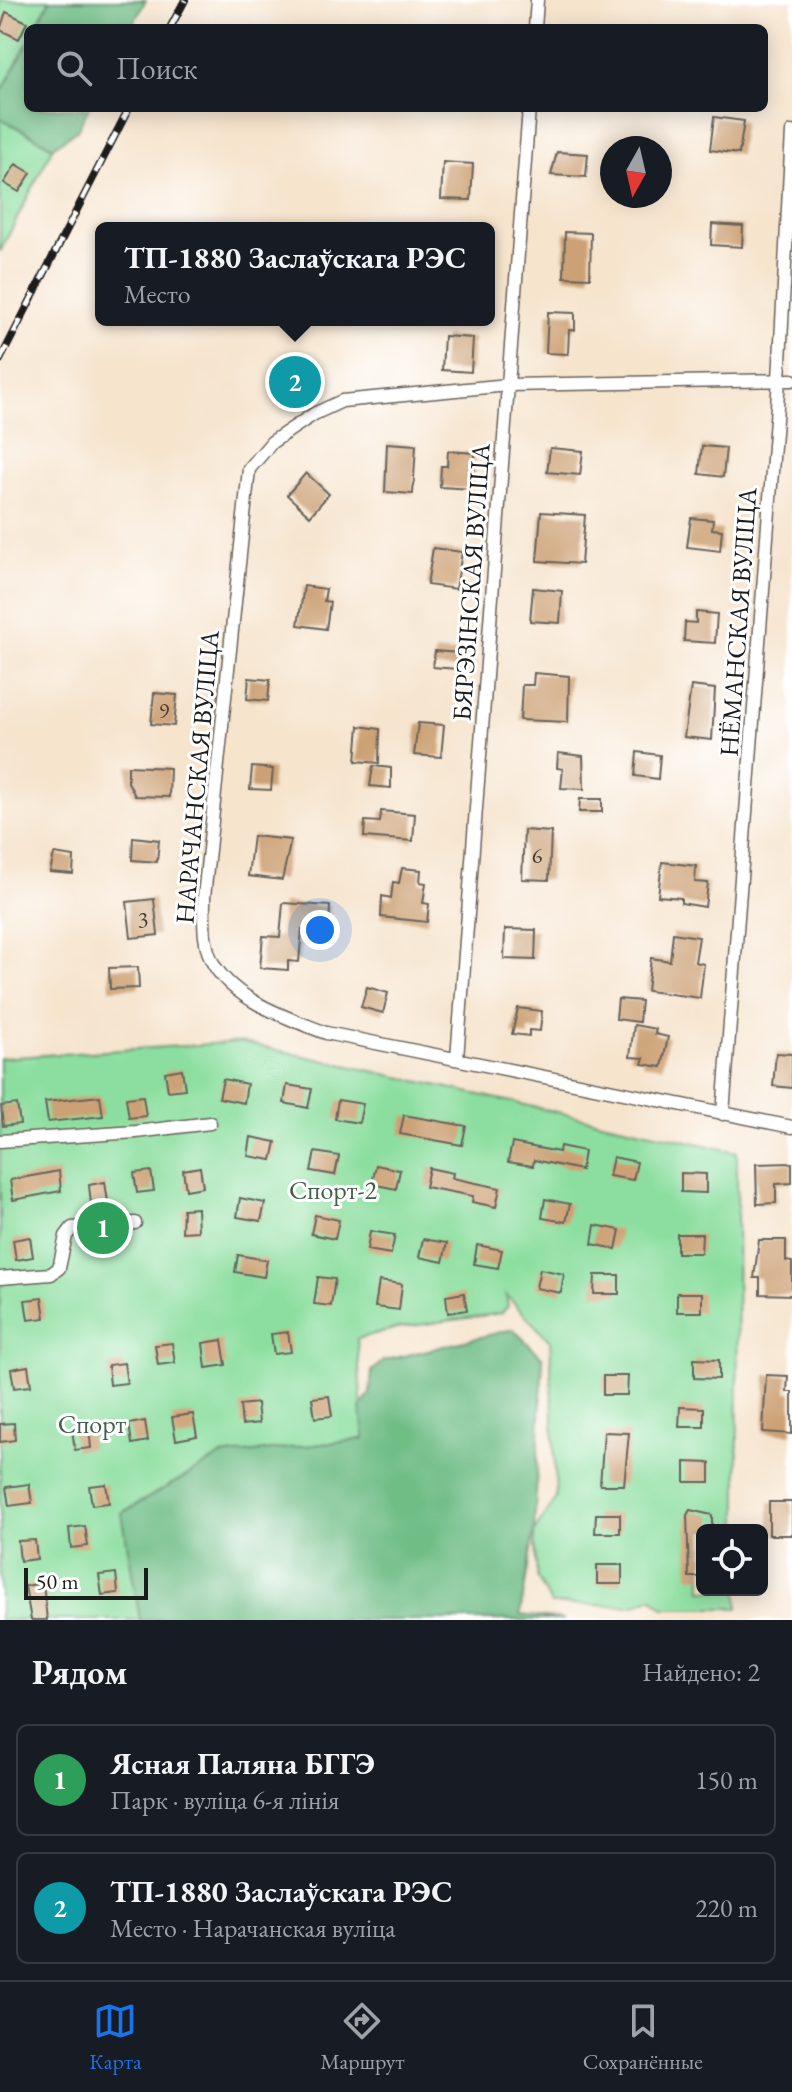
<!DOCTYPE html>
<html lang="ru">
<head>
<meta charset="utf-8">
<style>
  body { margin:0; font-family:"EB Garamond",serif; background:#242831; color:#f1f3f6 }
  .controls { position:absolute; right:24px; bottom:24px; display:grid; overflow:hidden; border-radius:12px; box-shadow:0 4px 20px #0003 }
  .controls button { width:72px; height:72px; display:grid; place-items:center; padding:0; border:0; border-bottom:2px solid #363941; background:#171b24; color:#f1f3f6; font:40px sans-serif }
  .compass { position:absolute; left:600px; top:136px; width:72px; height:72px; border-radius:50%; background:#171b24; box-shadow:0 4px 20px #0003; rotate:188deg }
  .scale { position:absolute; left:24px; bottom:20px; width:124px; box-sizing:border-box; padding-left:8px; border:4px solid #1c1c1c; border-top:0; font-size:22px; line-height:28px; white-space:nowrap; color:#1c1c1c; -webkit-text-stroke:6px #fff; paint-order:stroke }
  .you { position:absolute; left:320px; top:930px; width:28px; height:28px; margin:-20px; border:6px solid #fff; border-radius:50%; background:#1a73e8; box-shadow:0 0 0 12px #1a73e833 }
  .badge { display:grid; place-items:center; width:52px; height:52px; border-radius:50%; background:#1a73e8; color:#fff; font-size:26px; font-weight:700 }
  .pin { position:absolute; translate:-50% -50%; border:4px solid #fff; box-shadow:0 2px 8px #0006 }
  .popup { position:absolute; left:95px; top:222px; width:400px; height:104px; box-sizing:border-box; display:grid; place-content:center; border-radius:12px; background:#171b24; filter:drop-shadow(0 2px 6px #0005); font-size:26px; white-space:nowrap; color:#9ea1a6 }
  .popup b { font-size:30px; color:#f1f3f6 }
  .popup::after { content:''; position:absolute; left:50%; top:100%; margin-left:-16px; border:16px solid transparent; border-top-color:#171b24 }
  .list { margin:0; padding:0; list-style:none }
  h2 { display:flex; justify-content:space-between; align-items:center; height:104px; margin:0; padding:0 32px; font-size:34px }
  h2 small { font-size:26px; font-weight:400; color:#9ea1a6 }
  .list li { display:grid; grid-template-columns:52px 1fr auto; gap:24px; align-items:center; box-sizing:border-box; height:112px; margin:0 16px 16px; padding:0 16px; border:2px solid #363941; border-radius:12px }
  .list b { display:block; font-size:30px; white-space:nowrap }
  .list p { margin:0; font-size:26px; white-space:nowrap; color:#9ea1a6 }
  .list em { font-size:26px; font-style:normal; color:#9ea1a6 }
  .icon { flex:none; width:44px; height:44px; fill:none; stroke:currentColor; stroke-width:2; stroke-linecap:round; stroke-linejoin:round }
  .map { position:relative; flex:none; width:792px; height:1620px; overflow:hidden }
  .search { position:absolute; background:#171b24; box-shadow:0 4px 20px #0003; left:24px; right:24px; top:24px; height:88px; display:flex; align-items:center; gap:20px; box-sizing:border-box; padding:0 28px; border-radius:12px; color:#9ea1a6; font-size:30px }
  .sheet { height:360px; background:#171b24 }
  nav { display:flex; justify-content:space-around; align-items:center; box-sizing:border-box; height:112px; border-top:2px solid #363941; background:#171b24; font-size:22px; color:#9ea1a6 }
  nav a { display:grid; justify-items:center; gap:4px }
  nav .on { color:#1a73e8 }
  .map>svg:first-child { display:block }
  .green { fill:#8bde9f; stroke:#547d5e; stroke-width:2 }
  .forest { fill:#70bd86; stroke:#466c51; stroke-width:2 }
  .building { fill:#cca175 }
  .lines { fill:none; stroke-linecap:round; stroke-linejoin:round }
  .street-casing { stroke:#68625a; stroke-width:15 }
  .street { stroke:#fff; stroke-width:12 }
  .rail-casing { stroke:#1c1c1c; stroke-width:8 }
  .rail { stroke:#fff; stroke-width:5; stroke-dasharray:15; stroke-linecap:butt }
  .labels { text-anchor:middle; stroke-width:6; stroke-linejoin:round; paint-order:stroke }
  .number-label { font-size:22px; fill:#483d32 }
  .street-label { font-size:26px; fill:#1c1c1c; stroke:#fff }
  .park-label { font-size:26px; fill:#43604a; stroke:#fff }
</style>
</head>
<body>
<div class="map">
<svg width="792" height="1620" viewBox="0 0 792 1620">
  <rect width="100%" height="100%" fill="#fff"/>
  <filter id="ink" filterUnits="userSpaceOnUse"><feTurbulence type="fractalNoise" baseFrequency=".0125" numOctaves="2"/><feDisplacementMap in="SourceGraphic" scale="16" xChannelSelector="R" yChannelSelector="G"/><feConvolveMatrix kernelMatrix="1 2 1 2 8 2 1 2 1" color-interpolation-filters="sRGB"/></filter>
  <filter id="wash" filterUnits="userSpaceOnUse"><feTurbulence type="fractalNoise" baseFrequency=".006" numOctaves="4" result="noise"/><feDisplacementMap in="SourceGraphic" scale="32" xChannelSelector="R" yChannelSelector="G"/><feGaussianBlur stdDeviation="1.8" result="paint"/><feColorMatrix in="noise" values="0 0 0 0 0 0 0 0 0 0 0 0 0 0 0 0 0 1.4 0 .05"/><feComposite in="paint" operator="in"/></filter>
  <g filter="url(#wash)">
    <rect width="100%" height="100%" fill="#f6e4cd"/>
    <!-- green -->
    <path class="green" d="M0,0H50L35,28H28V42L0,95Z
      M0,118L53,147L0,252Z
      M241,1042L737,1152L738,1530H702V1590H738V1608H663L652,1597L633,1606L551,1604L537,1577L534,1532L556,1498L550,1341L506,1295L508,1306L502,1313L398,1328L357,1339L364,1439L221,1456L123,1512L140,1620H0V1058Z"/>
    <!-- forest -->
    <path class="forest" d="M50,0H146L131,28H35Z
      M28,42V108H89L77,130L53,147L0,118V95Z
      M513,1329L543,1358L534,1532L520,1615L564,1620H140L122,1513L221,1456L364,1439L361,1407L370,1394L372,1371L383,1361Z"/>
    <g id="blocks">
      <!-- building -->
      <path class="building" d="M6,12L27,22L19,39L0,30Z
        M714,117L744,121L739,154L710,150Z
        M557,152L588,154L586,177L551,175Z
        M443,162L473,164L471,200L441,199Z
        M16,164L31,173L19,192L4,183Z
        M712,224L743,226L742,247L711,245Z
        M565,232L591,233L590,278L564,277Z
        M548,312L575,313V330H569L568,354L546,353Z
        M444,336L473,338L471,372L442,370Z
        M301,364L311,390L288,399L279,373Z
        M387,443L416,445L413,494L385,492Z
        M702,446L726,448L723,477L699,474Z
        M550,448L583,451L580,475L547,472Z
        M448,451L475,453L473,489L440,487L441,466H447Z
        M306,473L329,494L310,516L287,495Z
        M541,512L585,515L581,564L537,561Z
        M691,518L713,520L712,529L722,530L720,551L687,547Z
        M433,548L462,552L456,589L427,585Z
        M304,586L326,589L324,601L330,602L326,629L298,625Z
        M533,588L562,591L560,623L530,621Z
        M696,612L717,614L715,643L684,641L685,622L696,623Z
        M435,651L459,653L457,669L433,667Z
        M534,673L569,676L568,722L520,720L522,685H533Z
        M249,678L270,680L268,701L247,699Z
        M691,686L715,689L712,740L684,737Z
        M154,693L177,695L174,726L151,724Z
        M418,723L444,725L441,757L414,755Z
        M359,726L380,729L379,763L356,761Z
        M637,752L660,755L658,779L635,776Z
        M558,753L583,756L584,789L561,788L563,769L557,768Z
        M128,766L170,768L169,797L135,796L128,782Z
        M373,766L391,768V788L370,786Z
        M252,767L273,769L271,790L250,789Z
        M580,799H602V812H579Z
        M381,811L415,814L413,841L364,837L365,821L380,822Z
        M524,830L551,832L549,880L522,879Z
        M253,836L291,840L282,880L248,876Z
        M133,837L159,840L157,862L132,860Z
        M54,854L74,857L73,874L50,872Z
        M662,862L696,866L695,882L708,883L705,907L681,903V898L658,896Z
        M402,868L421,870L420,882L426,883L423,903L429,904L427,922L381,917L382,896L391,898L393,882L399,883Z
        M154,899L158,935L131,938L127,902Z
        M283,903L330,906L329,931L302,929L299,962L288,961V970L260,968L263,936L280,937Z
        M505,929L536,930L535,960L504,959Z
        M673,933L699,937L695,962L704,964L700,998L647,991L651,958L670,961Z
        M138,967L139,988L110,989L109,968Z
        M367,987L388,993L383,1013L361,1007Z
        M618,999L641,1001L639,1022L616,1019Z
        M518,1008L542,1011L540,1031L529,1030V1036L512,1034Z
        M634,1025L656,1029L655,1034L668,1037L662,1067L642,1064L644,1058L630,1057Z
        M776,1053L792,1054V1088L773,1086Z
        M182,1069L185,1089L168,1091L165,1072Z
        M223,1079L247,1084L244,1103L219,1098Z
        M287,1085L312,1089L308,1108L284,1103Z
        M100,1096L103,1116L48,1122L45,1102Z
        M143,1096L146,1116L129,1118L126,1098Z
        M338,1100L363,1104L359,1123L335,1119Z
        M17,1104L20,1124L3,1126L1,1106Z
        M404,1115L466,1126L462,1145L400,1134Z
        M251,1137L276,1142L272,1160L248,1156Z
        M512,1143L559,1152L560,1146L584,1151L581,1170L534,1160L533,1166L508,1162Z
        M315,1152L339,1156L335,1175L311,1171Z
        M613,1157L637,1162L633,1180L609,1176Z
        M792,1163V1183L776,1184V1203L757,1204L756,1164Z
        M376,1165L400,1170L396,1189L372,1184Z
        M200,1167L203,1187L186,1190L183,1170Z
        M429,1168L453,1173L452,1178L500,1188L496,1207L472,1202L473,1196L425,1187Z
        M59,1171L61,1191L13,1200L10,1180Z
        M151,1171L154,1191L137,1193L134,1173Z
        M681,1173L706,1174V1193L681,1192Z
        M105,1182L108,1202L91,1204L89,1185Z
        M240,1198L265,1203L261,1221L237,1217Z
        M545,1199L570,1204L566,1222L542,1218Z
        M197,1208L198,1231L182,1232L183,1209Z
        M315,1215L339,1220L335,1239L311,1234Z
        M595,1225L620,1230L616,1249L592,1244Z
        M370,1231L395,1235L391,1254L367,1250Z
        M677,1234H702L701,1253H677Z
        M30,1237L33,1257L16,1260L13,1240Z
        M423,1239L447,1243L443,1262L419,1257Z
        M759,1240H786V1261L792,1262V1295L760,1294V1278H754Z
        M477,1245L502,1250L498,1268L474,1264Z
        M238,1255L267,1260L264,1277L235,1272Z
        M540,1269L564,1274L561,1293L536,1288Z
        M595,1275H619V1294H594Z
        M318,1277L335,1279L331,1306L314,1304Z
        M379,1281L402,1284L399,1310L375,1307Z
        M464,1293L467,1310L448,1313L446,1296Z
        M677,1293H702V1312H677Z
        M42,1298L45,1318L28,1320L25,1300Z
        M288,1332L291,1352L274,1354L271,1334Z
        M222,1340L226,1365L206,1368L203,1343Z
        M172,1343L175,1363L158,1365L155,1345Z
        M694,1359L719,1360V1379L694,1378Z
        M124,1363L127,1383L110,1385L108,1365Z
        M28,1366L31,1386L14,1388L11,1369Z
        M766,1375L788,1376L787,1392H792V1434L763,1432Z
        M603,1376H628L627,1395H603Z
        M329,1396L332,1416L315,1418L312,1398Z
        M257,1403L259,1423L242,1425L240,1405Z
        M680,1407L704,1408V1427H679Z
        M193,1414L197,1436L176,1440L172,1417Z
        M145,1421L148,1441L132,1444L129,1424Z
        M14,1423L15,1440L0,1442V1424Z
        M89,1428L91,1448L75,1450L72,1430Z
        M604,1432L629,1433L624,1485H600Z
        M685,1462L710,1463V1482H685Z
        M29,1484L32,1503L9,1506L6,1487Z
        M106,1484L109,1503L92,1505L89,1486Z
        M769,1502H792V1535H769Z
        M690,1510L712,1515V1530H702V1577H689L687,1515Z
        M596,1514H620V1533H595Z
        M85,1526L88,1546L71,1548L69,1528Z
        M35,1540L37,1559L20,1561L18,1541Z
        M597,1565H622V1584H597Z
        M116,1573L118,1593L102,1595L99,1575Z
        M43,1583L47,1620H31L25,1586Z"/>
    </g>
  </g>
  <g filter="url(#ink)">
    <use href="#blocks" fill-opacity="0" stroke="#68625a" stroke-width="2"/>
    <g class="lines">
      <defs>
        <path id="street" d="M535,28L537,0
          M792,380L508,385L342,401L314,414L272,442L249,469L204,897C204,919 202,945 214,965C237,1002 288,1018 326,1033L792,1127
          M457,1059L529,108
          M723,1114L779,380L792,132
          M0,1141L136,1132L210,1123
          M0,1278L51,1274L59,1268L66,1236L72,1228L135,1223"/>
      </defs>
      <!-- street casing -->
      <use href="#street" class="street-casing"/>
      <!-- street -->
      <use href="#street" class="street"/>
      <defs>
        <path id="rail" d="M170,28L185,0
          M0,360L129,108"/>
      </defs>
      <!-- rail casing -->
      <use href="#rail" class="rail-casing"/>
      <!-- rail -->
      <use href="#rail" class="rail"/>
    </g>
  </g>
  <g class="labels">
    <!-- number labels -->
    <g class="number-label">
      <text x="164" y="718">9</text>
      <text x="537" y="863">6</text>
      <text x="143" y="927">3</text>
    </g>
    <!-- street labels -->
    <g class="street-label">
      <text transform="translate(471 582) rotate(-86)" y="9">БЯРЭЗІНСКАЯ ВУЛІЦА</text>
      <text transform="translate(738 622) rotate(-86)" y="9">НЁМАНСКАЯ ВУЛІЦА</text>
      <text transform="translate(197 777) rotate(-85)" y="9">НАРАЧАНСКАЯ ВУЛІЦА</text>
    </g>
    <!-- park labels -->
    <g class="park-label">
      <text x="333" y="1199">Спорт-2</text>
      <text x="92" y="1433">Спорт</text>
    </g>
  </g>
</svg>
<div class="controls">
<button><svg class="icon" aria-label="locate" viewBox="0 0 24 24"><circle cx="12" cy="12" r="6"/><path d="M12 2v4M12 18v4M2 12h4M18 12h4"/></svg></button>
</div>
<svg class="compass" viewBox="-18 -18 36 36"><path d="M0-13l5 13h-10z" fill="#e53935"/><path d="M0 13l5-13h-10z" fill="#9ea1a6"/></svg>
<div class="scale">50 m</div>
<div class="you"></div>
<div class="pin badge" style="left:103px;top:1228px;background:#2e9e5b">1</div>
<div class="pin badge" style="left:295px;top:382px;background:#0f9aa8">2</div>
<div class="popup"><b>ТП-1880 Заслаўскага РЭС</b>Место</div>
<div class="search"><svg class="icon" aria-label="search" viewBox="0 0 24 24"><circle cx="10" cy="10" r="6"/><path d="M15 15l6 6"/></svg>Поиск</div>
</div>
<section class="sheet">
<h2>Рядом<small>Найдено: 2</small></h2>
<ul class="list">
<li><span class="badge" style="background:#2e9e5b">1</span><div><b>Ясная Паляна БГГЭ</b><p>Парк · вуліца 6-я лінія</p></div><em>150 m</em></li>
<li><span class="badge" style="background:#0f9aa8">2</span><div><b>ТП-1880 Заслаўскага РЭС</b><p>Место · Нарачанская вуліца</p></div><em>220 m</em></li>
</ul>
</section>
<nav>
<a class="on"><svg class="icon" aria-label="map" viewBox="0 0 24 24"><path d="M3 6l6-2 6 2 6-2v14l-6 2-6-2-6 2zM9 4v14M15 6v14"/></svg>Карта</a>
<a><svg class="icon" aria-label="directions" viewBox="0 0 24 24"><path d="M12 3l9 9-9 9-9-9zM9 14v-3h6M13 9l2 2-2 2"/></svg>Маршрут</a>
<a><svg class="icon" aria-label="saved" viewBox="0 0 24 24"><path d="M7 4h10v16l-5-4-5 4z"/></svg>Сохранённые</a>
</nav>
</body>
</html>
